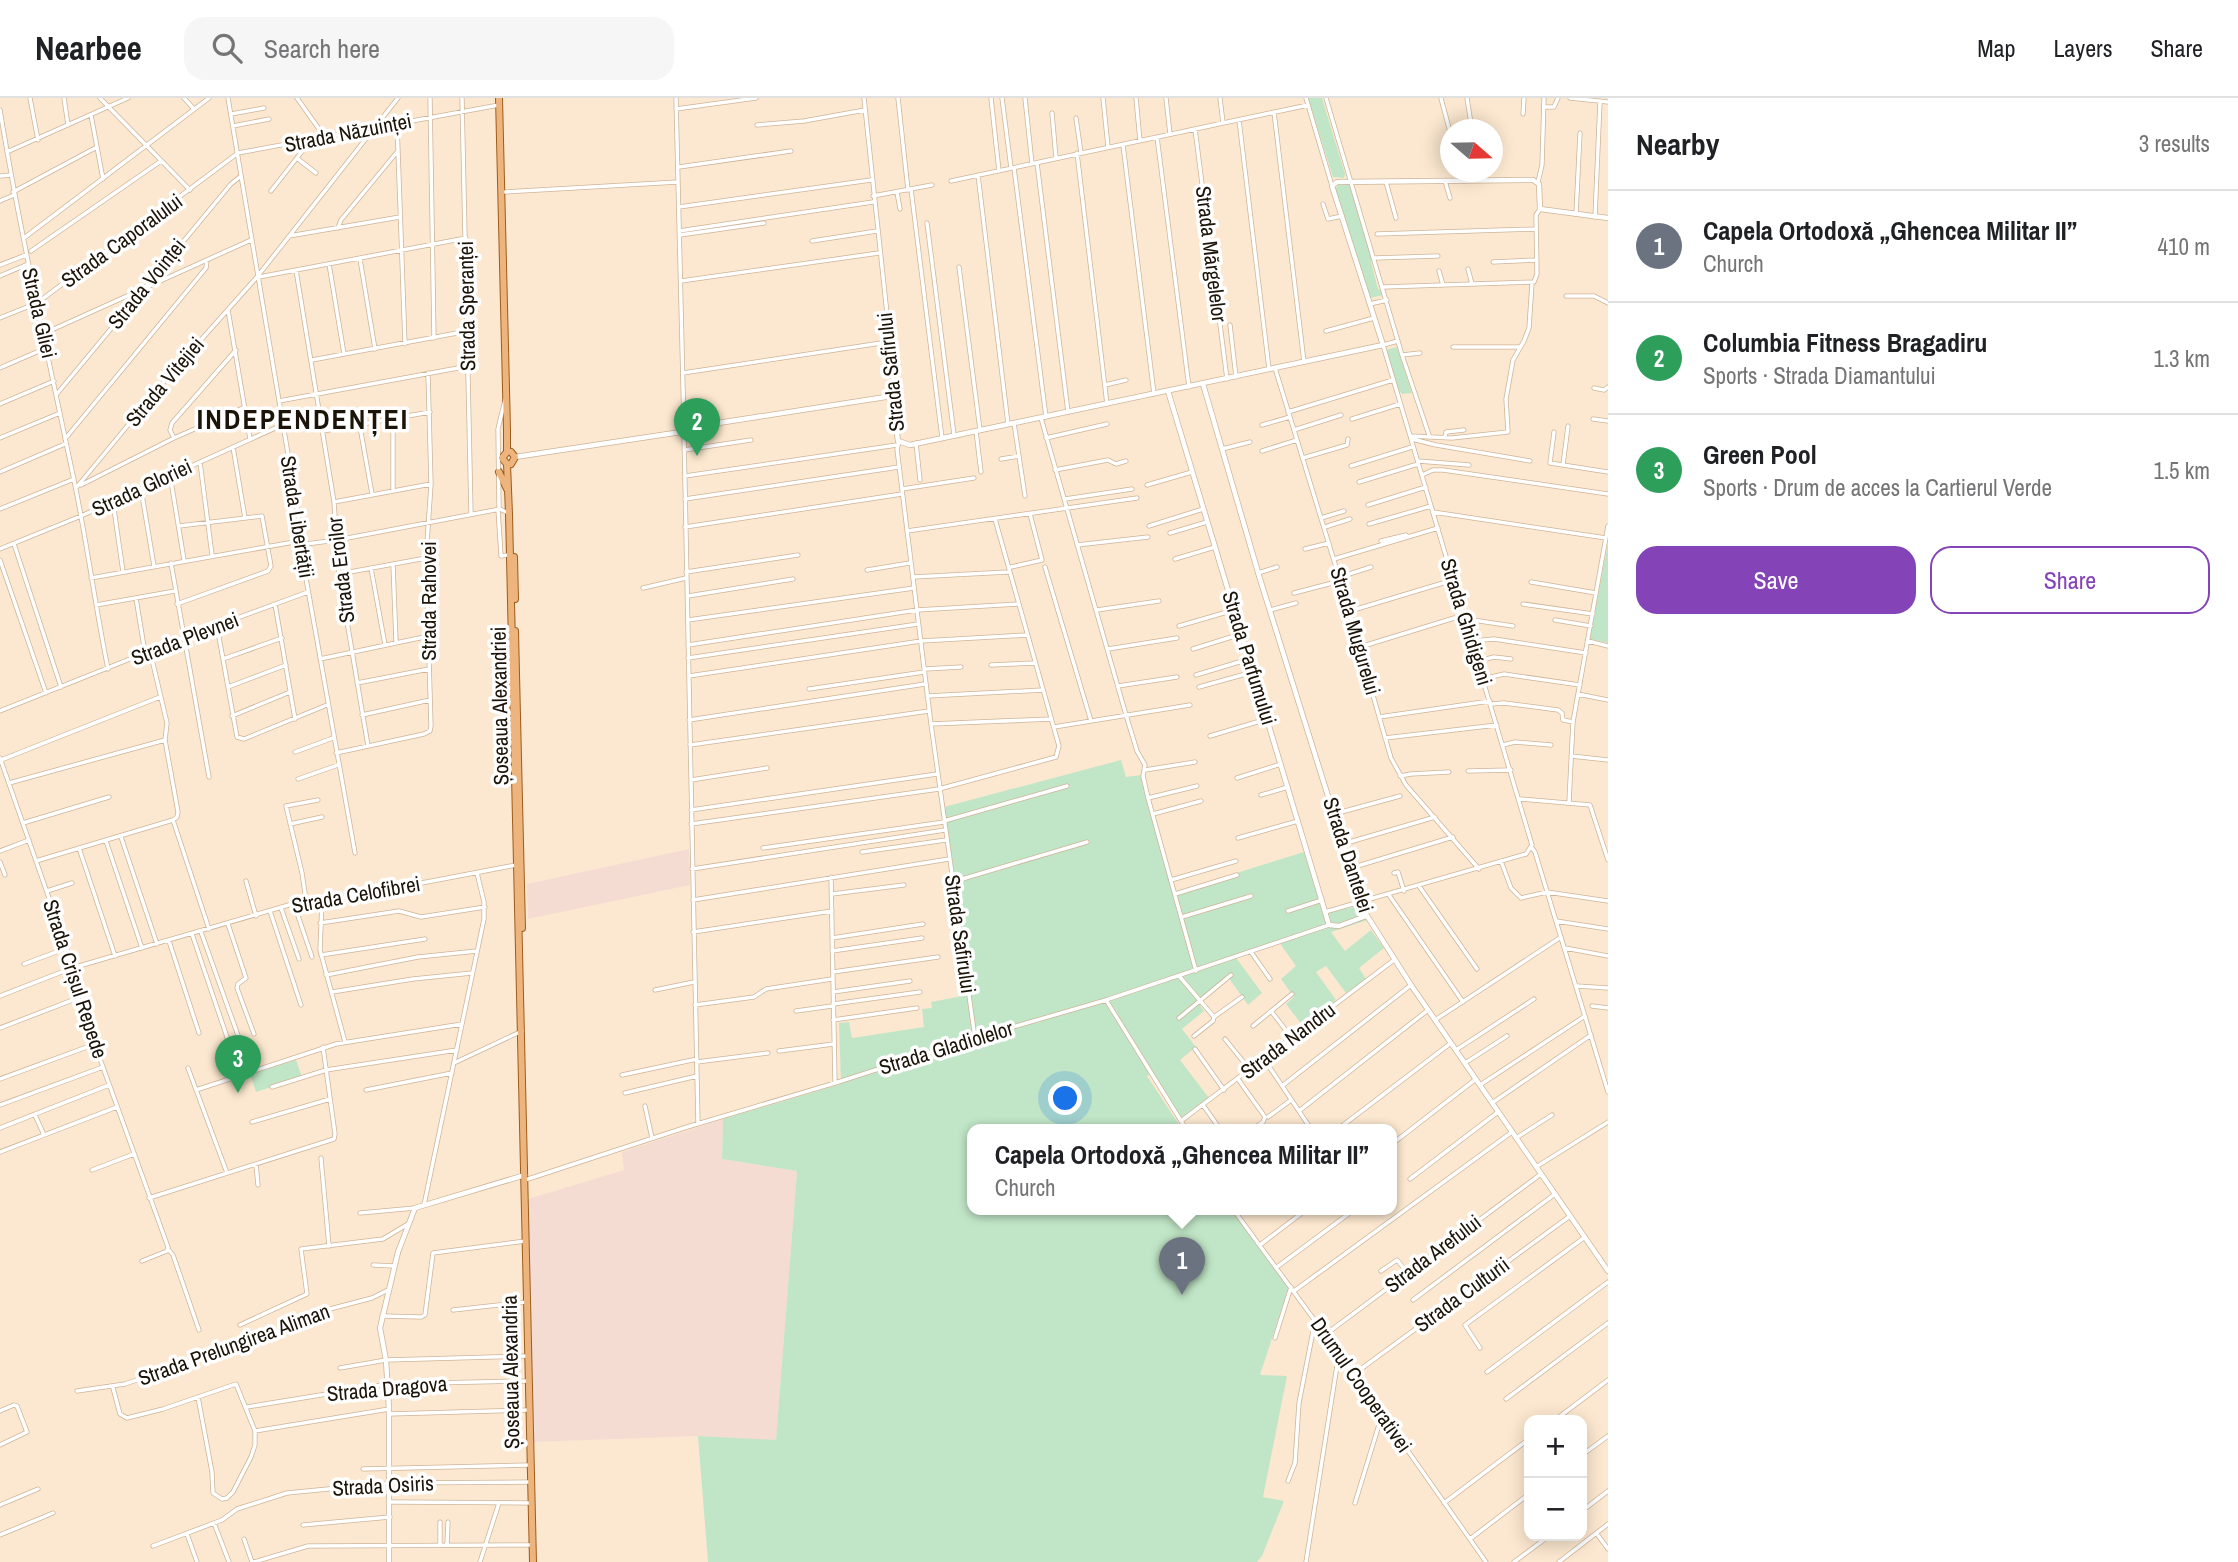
<!DOCTYPE html>
<html lang="en">
<head>
<meta charset="utf-8">
<style>
  body { margin:0; font-family:"Archivo Narrow",sans-serif; background:#f6f6f6; color:#202124 }
  .controls { position:absolute; right:21px; bottom:21px; display:grid; overflow:hidden; border-radius:14px; box-shadow:0 4px 18px #0003 }
  .controls button { width:63px; height:63px; display:grid; place-items:center; padding:0; border:0; border-bottom:2px solid #e0e0e0; background:#fff; color:#202124; font:35px sans-serif }
  .compass { position:absolute; left:1440px; top:21px; width:63px; height:63px; border-radius:50%; background:#fff; box-shadow:0 4px 18px #0003; rotate:110deg }
  .you { position:absolute; left:1066px; top:1001px; width:24px; height:24px; margin:-18px; border:5px solid #fff; border-radius:50%; background:#1a73e8; box-shadow:0 0 0 10px #1a73e833 }
  .badge { display:grid; place-items:center; width:46px; height:46px; border-radius:50%; background:#8444b8; color:#fff; font-size:23px; font-weight:700 }
  .pin { position:absolute; translate:-50% -58px; filter:drop-shadow(0 2px 4px #0008) }
  .pin::after { content:''; position:absolute; top:37px; width:24px; height:21px; background:inherit; clip-path:polygon(0 0,100% 0,50% 100%) }
  .popup { position:absolute; left:967px; top:1026px; width:430px; height:91px; box-sizing:border-box; display:grid; place-content:center; border-radius:14px; background:#fff; filter:drop-shadow(0 2px 5px #0005); font-size:23px; white-space:nowrap; color:#757577 }
  .popup b { font-size:26px; color:#202124 }
  .popup::after { content:''; position:absolute; left:50%; top:100%; margin-left:-14px; border:14px solid transparent; border-top-color:#fff }
  .list { margin:0; padding:0; list-style:none }
  h2 { display:flex; justify-content:space-between; align-items:center; height:91px; margin:0; padding:0 28px; font-size:30px }
  h2 small { font-size:23px; font-weight:400; color:#757577 }
  .list li { display:grid; grid-template-columns:46px 1fr auto; gap:21px; align-items:center; box-sizing:border-box; height:112px; padding:0 28px; border-top:2px solid #e0e0e0 }
  .list b { display:block; font-size:26px; white-space:nowrap }
  .list p { margin:0; font-size:23px; white-space:nowrap; color:#757577 }
  .list em { font-size:23px; font-style:normal; color:#757577 }
  .actions { display:flex; gap:14px; padding:21px 28px }
  .actions a { flex:1; padding:16px 0; border:2px solid #8444b8; border-radius:21px; text-align:center; font-size:24px; color:#8444b8 }
  .actions .main { background:#8444b8; color:#fff }
  .icon { flex:none; width:38px; height:38px; fill:none; stroke:currentColor; stroke-width:2; stroke-linecap:round; stroke-linejoin:round }
  .map { position:relative; flex:none; width:1608px; height:1464px; overflow:hidden }
  header { display:flex; align-items:center; gap:42px; box-sizing:border-box; height:98px; padding:0 35px; background:#fff; border-bottom:2px solid #e0e0e0 }
  header strong { font-size:33px }
  nav { display:flex; gap:38px; margin-inline-start:auto; font-size:24px }
  .search { width:490px; height:63px; background:#f6f6f6; display:flex; align-items:center; gap:18px; box-sizing:border-box; padding:0 24px; border-radius:21px; color:#757577; font-size:26px }
  main { display:flex }
  aside { flex:1; background:#fff }
  .map>svg:first-child { display:block }
  .industrial { fill:#f4dcd3 }
  .green { fill:#c1e6c7 }
  .lines { fill:none; stroke-linecap:round; stroke-linejoin:round }
  .minor-casing { stroke:#cdb498; stroke-width:5 }
  .tertiary-casing { stroke:#cdb498; stroke-width:6 }
  .primary-casing { stroke:#9c5c1c; stroke-width:8 }
  .minor { stroke:#fff; stroke-width:3.5 }
  .tertiary { stroke:#fff; stroke-width:4.5 }
  .primary { stroke:#edb57d; stroke-width:6 }
  .labels { text-anchor:middle; stroke-width:7; stroke-linejoin:round; paint-order:stroke }
  .street-label { font-size:21px; fill:#1c1409; stroke:#fff }
  .district-label { font-size:28px; font-weight:bold; letter-spacing:2px; fill:#1c1409; stroke:#fff }
</style>
</head>
<body>
<header>
<strong>Nearbee</strong>
<div class="search"><svg class="icon" aria-label="search" viewBox="0 0 24 24"><circle cx="10" cy="10" r="6"/><path d="M15 15l6 6"/></svg>Search here</div>
<nav><a>Map</a><a>Layers</a><a>Share</a></nav>
</header>
<main>
<div class="map">
<svg width="1608" height="1464" viewBox="0 0 1608 1464">
  <rect width="100%" height="100%" fill="#fce8d0"/>
  <!-- industrial -->
  <path class="industrial" d="M689,751L690,787L528,821L527,786Z
    M723,1021L722,1061L797,1073L776,1343L698,1338L534,1344L528,1101L624,1072L622,1054Z"/>
  <!-- green -->
  <path class="green" d="M1308,0H1322L1345,76L1344,80L1333,79Z
    M1339,86H1349L1372,161L1371,164L1378,191L1381,192L1383,197L1370,200L1335,91Z
    M1397,249L1412,295L1402,296L1399,293L1386,252Z
    M1608,445V545L1590,541Z
    M1121,662L1126,679L1141,677L1175,794L1304,754L1324,816L1366,806L1371,821L1331,834L1345,853L1371,832L1384,850L1359,870L1366,881L1346,895L1326,868L1316,874L1336,902L1303,928L1286,906L1294,899L1281,881L1296,868L1279,844L1234,857L1262,895L1248,907L1228,879L1197,903L1204,913L1182,931L1196,949L1180,962L1209,1000L1181,1020L1152,975L1147,978L1182,1031H972V1111H1231L1289,1188L1260,1277L1287,1278L1263,1399L1284,1403L1262,1458L1257,1464H708L698,1338L776,1342L797,1073L722,1061L723,1021L841,986L839,925L849,924L852,940L924,929L922,911L932,910L931,904L973,896L944,709Z
    M296,962L302,979L256,994L250,976Z"/>
  <g class="lines">
    <defs>
      <path id="minor" d="M30,0L38,42
        M64,0L68,27
        M100,0L190,92
        M184,0L194,11
        M228,0L303,445L302,458L355,755
        M297,0L324,38
        M430,0L434,240
        M462,0L471,416
        M676,0L684,330
        M864,0L893,272L892,298
        M898,0L908,92
        M991,0L999,73
        M1002,0L1011,70
        M1025,0L1032,66
        M1103,0L1108,49
        M1136,0L1140,43
        M1166,0L1170,36
        M1220,0L1223,25
        M1306,0L1332,88
        M1326,0L1402,257L1429,337
        M1441,0L1450,34
        M1467,0L1472,32
        M1570,0L1608,4
        M1544,9H1554L1558,0
        M676,11L756,0
        M0,12C21,140 50,266 76,392C88,452 96,512 108,571
        M1274,14L1304,264
        M1052,15L1056,60
        M231,16L264,10
        M1523,16L1524,0
        M91,17L103,81
        M1076,20L1081,55
        M1239,22L1269,271
        M397,25L405,246
        M757,27L804,23L865,12
        M233,28L269,21
        M1195,31L1227,281
        M1157,39L1189,289
        M1123,47L1154,296
        M7,54L128,0
        M1077,55L1107,306
        M298,61L316,75
        M1037,65L1068,314
        M679,69L791,53
        M1014,70L1046,319
        M1462,74L1464,83
        M1479,74L1480,82
        M978,77L1008,326
        M0,78L11,77
        M951,83L1308,7
        M1445,83L1450,100
        M1386,84L1396,120
        M1538,84L1542,67L1544,0
        M911,91L942,340
        M271,93L311,42
        M13,94L97,49
        M505,94L678,84
        M897,94L900,111
        M873,98L932,87
        M0,103L14,97
        M1323,106L1328,121L1342,118
        M679,109L871,82
        M1576,116L1580,35
        M1595,119L1600,3
        M927,125L954,337
        M338,130L341,122L397,54
        M679,133L873,104
        M1377,136L1536,131
        M680,137L764,125
        M289,138L400,119
        M24,140L209,0
        M812,143L877,133
        M31,153L161,63
        M1375,160L1438,158
        M360,161L375,251
        M1493,164L1537,162
        M329,166L344,256
        M0,167L26,157
        M959,169L980,332
        M1468,171L1472,186
        M296,172L334,404L339,476L368,648
        M1439,173L1443,187
        M0,178L28,166
        M259,179L466,140
        M681,183L879,155
        M1383,189L1534,184L1537,176L1536,117L1540,111
        M1566,198H1594L1608,205
        M1370,206L1387,202
        M228,212L250,341
        M0,220L37,205L238,55L499,7
        M1230,227L1236,279
        M1326,233L1374,220
        M45,235L251,142
        M1453,249H1520
        M1402,257L1420,255
        M312,262L468,233
        M0,270L46,250
        M1275,270L1339,479L1391,660L1406,687L1479,771
        M683,275L888,244
        M1105,287L1126,282
        M1594,290L1604,292L1608,289
        M56,297L231,86L241,78
        M279,303L469,268
        M0,306L54,283
        M1288,314L1393,282
        M1041,320L1126,617L1137,653L1145,667L1143,678L1148,700L1196,873
        M393,321V392
        M1352,321L1400,306
        M1593,321L1608,323
        M1014,325L1025,398
        M1262,327L1290,319
        M1568,328L1563,367L1608,374
        M360,329L372,396
        M1294,332L1341,317
        M323,333L430,314
        M976,333L981,374
        M1554,334L1550,365L1563,367
        M684,336L698,1026
        M1410,338L1452,340L1508,334L1506,301L1513,262L1524,243L1529,230L1532,185
        M1445,339L1446,334L1464,332
        M0,340L60,315
        M174,340L170,332L172,325L236,252
        M1046,340L1107,326
        M65,341L206,170L207,162
        M1412,341L1436,347L1530,363
        M899,344L897,351L931,626L975,940
        M916,345L920,382
        M233,349L245,420
        M1222,351L1250,344
        M684,352L751,342
        M1262,353L1297,342
        M1303,360L1347,347L1348,341
        M1001,361L1019,358
        M1418,363L1469,367
        M200,364L212,457
        M1351,368L1412,349
        M1055,372L1108,362L1116,366L1126,363
        M0,374L65,346
        M170,377L184,462
        M1422,377L1433,372H1443L1608,396
        M685,378L897,347
        M1359,384L1418,366
        M81,387L174,340L245,309
        M1147,387L1192,374
        M76,390L167,280L257,179L398,0
        M141,391L154,468
        M902,391L974,380
        M685,401L899,369
        M1065,401L1132,391
        M113,404L123,474
        M334,404L431,386
        M1368,407L1426,389
        M0,411L74,381
        M498,411L501,458L508,457
        M499,411L498,331L505,302
        M1433,414L1606,440
        M1321,420L1344,413
        M1369,426L1431,408
        M1149,428L1203,411
        M685,429L902,396
        M1325,429L1350,421
        M907,433L1137,400
        M1170,435L1207,424
        M1381,443L1406,437
        M14,446L61,589
        M1077,447L1148,439
        M0,451L81,418L282,327
        M1305,451L1329,445
        M1175,461L1215,449
        M1334,461L1438,430
        M0,462L46,595
        M171,465L209,679
        M393,466L396,544
        M1011,469L1042,462L1030,416
        M1045,469L1091,623
        M371,470L385,547
        M867,472L910,465
        M686,474L798,457
        M1258,475L1277,469
        M339,476L426,460
        M913,479L1008,474
        M1340,479L1371,469
        M91,480L294,444L306,446L337,442L500,411L508,415
        M1531,484L1596,495
        M643,490L686,480
        M1294,495L1340,483
        M688,498L793,481
        M136,500L145,555
        M177,506L268,473L271,468L262,418L179,428
        M275,506L295,621
        M1523,506L1593,516
        M96,507L175,493
        M1097,512L1159,503
        M1270,512L1296,505
        M1350,513L1453,482
        M1466,521L1513,528
        M688,522L914,490
        M1555,522L1591,528
        M217,528L237,639L244,641L327,607
        M1179,528L1234,512
        M1472,543L1494,541L1586,555
        M1588,543L1608,548
        M688,547L917,512L1018,506
        M1360,549L1464,517
        M1108,551L1177,540
        M1193,551L1241,536
        M150,553L167,625L165,642L178,714L177,719L173,722
        M688,560L918,526
        M223,561L282,540
        M320,561L429,538
        M1478,563L1494,559L1511,561
        M991,567L1035,565
        M925,571L961,569
        M1196,577L1249,561
        M689,578L921,543L1027,537
        M1483,581L1504,576L1580,587
        M357,585L429,571
        M1118,588L1177,579
        M228,589L286,567
        M1199,589L1253,574
        M809,591L924,574
        M1578,596L1608,602
        M927,598L1043,592
        M1491,606L1504,605L1558,612L1562,615L1563,622L1573,624
        M0,613L180,541L308,494
        M362,617L430,602
        M232,618L290,594
        M1379,619L1490,603
        M689,622L925,586
        M931,626L1051,621
        M1054,629L1190,607
        M1210,638L1267,621
        M1385,640L1497,627
        M690,647L929,613
        M1503,647L1515,644L1551,647
        M295,654L333,640
        M336,655L424,636L430,633L431,628L426,460L431,386L428,275
        M1571,658L1608,662
        M0,660L70,860L72,881L78,900L168,1149L167,1153L142,1163
        M1,662L160,599
        M1145,672L1195,664
        M1468,673L1511,672
        M1400,678L1411,676L1449,674
        M1237,680L1281,666
        M298,681L338,667
        M691,682L767,670
        M9,685L165,642
        M1261,697L1288,689
        M1148,700L1197,688
        M1520,701L1590,707L1608,762
        M1569,704L1573,624L1608,428
        M691,712L937,676
        M1153,716L1201,703
        M1334,716L1400,698
        M173,722L209,831
        M944,723L1067,688
        M23,725L109,699
        M290,726L322,719
        M691,726L939,691L1056,659L1059,648L995,421
        M121,739L157,846
        M1238,740L1298,723
        M106,743L142,850
        M1343,746L1435,719
        M79,750L115,858
        M763,750L944,724
        M1532,750L1535,754L1608,994
        M0,753L29,742
        M862,754L946,742
        M36,763L173,722
        M1501,763L1511,790L1521,800L1547,794L1608,803
        M0,764L5,777
        M1351,770L1453,739
        M692,771L945,732
        M1394,775L1398,774L1404,793
        M831,779L835,985
        M1171,782L1236,763
        M246,783L256,818
        M952,784L1087,744
        M1419,788L1477,871
        M47,793L72,785
        M832,796L904,787
        M1175,796L1237,777
        M1389,797L1463,904
        M306,802L302,775L286,708L318,702
        M693,802L949,761
        M322,804L320,852L345,944
        M294,806L312,859
        M281,810L299,861
        M270,813L301,907
        M1288,813L1322,802
        M1325,814L1526,756L1532,747L1383,247L1398,243
        M1182,819L1251,798
        M1556,823L1608,831
        M320,825L399,813L421,819L485,809
        M228,826L246,880L238,886L237,890L254,936
        M201,834L240,943L241,961L246,976
        M693,834L832,813
        M192,836L229,945
        M832,840L923,826
        M169,843L199,935
        M1565,850L1608,858
        M832,853L922,840
        M1251,854L1270,881
        M321,857L425,841
        M24,866L67,850
        M833,874L938,859
        M326,877L418,859L477,853
        M1180,879L1214,919L1242,899
        M1577,888L1608,890
        M655,892L694,884
        M332,894L413,881L472,875
        M833,894L910,883
        M0,898L72,870L306,802L318,800L322,804L516,767
        M1106,902L1186,1031
        M833,906L920,894
        M695,907L754,899L766,891L832,881
        M1592,908L1608,910
        M796,913L832,908
        M1271,913L1292,940
        M1179,920L1231,877
        M833,922L917,910
        M1435,922L1561,839
        M1253,928L1292,896
        M0,930L78,900
        M1194,938L1213,923L1214,919
        M1225,941L1250,972
        M1195,951L1224,992
        M1456,952L1534,901
        M779,953L834,946
        M1264,961L1311,1031
        M697,964L768,955
        M454,965L522,933
        M1465,965L1507,938
        M188,970L227,1075
        M622,977L697,961
        M0,981L95,946
        M1238,981L1265,1019L1263,1024L1253,1031
        M1480,987L1585,918
        M1282,988L1411,887
        M272,989L326,972L457,952
        M196,992L336,946L462,926
        M366,992L452,975
        M625,995L697,978
        M1492,1005L1591,937
        M0,1007L103,969
        M1203,1007L1220,1031
        M645,1008L652,1040
        M1299,1013L1428,912
        M35,1017L44,1037
        M1268,1019L1291,1002
        M1181,1023L1394,862
        M252,1024L330,1001
        M0,1030L109,987
        M1338,1031L1451,945
        M1516,1040L1552,1017
        M1392,1046L1476,981
        M0,1054L117,1009
        M321,1060L329,1148
        M256,1066L258,1087
        M1536,1069L1608,1024
        M92,1072L134,1056
        M1410,1081L1498,1014
        M525,1082L687,1029L835,985L975,940L1106,902L1329,827
        M149,1100L334,1041L335,1036L323,949
        M424,1107L484,821V804L477,775
        M1233,1111L1354,1276L1486,1464
        M360,1115L415,1110
        M1260,1147L1307,1111
        M168,1151L173,1157L199,1232
        M373,1167L394,1168
        M1277,1169L1351,1114
        M1381,1173L1397,1162L1408,1175
        M1294,1193L1512,1034
        M1413,1202L1555,1096
        M453,1212L527,1204
        M382,1218L421,1219L425,1217L433,1155L526,1143
        M240,1227L307,1196L301,1151L383,1141L408,1126
        M1326,1236L1541,1076
        M1275,1240L1291,1189
        M1480,1250L1465,1227L1585,1139
        M340,1270L386,1262L529,1258
        M1487,1274L1608,1184
        M1354,1276L1570,1118
        M113,1290L120,1316L127,1320L163,1311L236,1286L255,1333V1347L251,1359L233,1394L227,1400L222,1401L213,1395L212,1374L198,1299
        M77,1293L125,1286L285,1231L330,1211L372,1200L388,1192
        M1506,1301L1608,1225
        M247,1309L388,1286L527,1283
        M0,1313L14,1307L17,1308L27,1334L0,1347
        M389,1316L528,1312
        M1555,1322L1608,1282
        M255,1333L389,1311
        M1582,1357L1608,1338
        M363,1371L531,1367
        M1288,1383L1295,1365L1299,1305L1315,1223
        M390,1404L531,1405
        M1355,1405L1382,1317
        M1444,1405L1529,1341
        M0,1407L38,1391
        M1582,1413L1608,1393
        M440,1424V1446
        M214,1425L229,1464
        M303,1427L390,1419
        M187,1436L197,1464
        M1597,1436L1608,1451
        M0,1437L53,1415
        M244,1441L252,1464
        M1470,1441L1529,1396
        M447,1446L448,1424
        M153,1448L222,1422L237,1411L287,1395L390,1385L531,1384
        M254,1464L308,1448L533,1447
        M480,1464L499,1405
        M1306,1464L1339,1255
        M1514,1464L1549,1438
        M1559,1464L1608,1426"/>
      <path id="tertiary" d="M1203,286L1260,481L1364,813L1411,887L1608,1173
        M1168,293L1329,827L1339,828L1366,818
        M683,330L687,332L685,336L681,334Z
        M686,330L892,298L898,343L910,347L1383,247L1332,88L1337,84L1533,82L1539,86L1540,111L1608,120
        M515,359L681,334
        M389,1464V1311L386,1262L380,1230L398,1154L415,1110L525,1077"/>
      <path id="primary" d="M499,0L507,332V354L502,360L507,366L509,416L533,1464
        M511,354L515,359L511,366
        M499,374L507,391
        M514,459L515,501
        M515,533L522,830"/>
    </defs>
    <!-- minor casing -->
    <use href="#minor" class="minor-casing"/>
    <!-- tertiary casing -->
    <use href="#tertiary" class="tertiary-casing"/>
    <!-- primary casing -->
    <use href="#primary" class="primary-casing"/>
    <!-- minor -->
    <use href="#minor" class="minor"/>
    <!-- tertiary -->
    <use href="#tertiary" class="tertiary"/>
    <!-- primary -->
    <use href="#primary" class="primary"/>
  </g>
  <g class="labels">
    <!-- street labels -->
    <g class="street-label">
      <text transform="translate(348 35) rotate(-11)" y="7">Strada Năzuinței</text>
      <text transform="translate(122 143) rotate(-36)" y="7">Strada Caporalului</text>
      <text transform="translate(1211 156) rotate(83)" y="7">Strada Mărgelelor</text>
      <text transform="translate(147 186) rotate(-51)" y="7">Strada Voinței</text>
      <text transform="translate(467 208) rotate(-91)" y="7">Strada Speranței</text>
      <text transform="translate(39 215) rotate(77)" y="7">Strada Gliei</text>
      <text transform="translate(891 274) rotate(-96)" y="7">Strada Safirului</text>
      <text transform="translate(165 284) rotate(-50)" y="7">Strada Vitejiei</text>
      <text transform="translate(142 390) rotate(-25)" y="7">Strada Gloriei</text>
      <text transform="translate(297 419) rotate(81)" y="7">Strada Libertății</text>
      <text transform="translate(341 472) rotate(-97)" y="7">Strada Eroilor</text>
      <text transform="translate(429 503) rotate(-90)" y="7">Strada Rahovei</text>
      <text transform="translate(1466 524) rotate(73)" y="7">Strada Ghidigeni</text>
      <text transform="translate(1355 533) rotate(74)" y="7">Strada Mugurelui</text>
      <text transform="translate(185 541) rotate(-21)" y="7">Strada Plevnei</text>
      <text transform="translate(1249 560) rotate(73)" y="7">Strada Parfumului</text>
      <text transform="translate(500 608) rotate(-91)" y="7">Șoseaua Alexandriei</text>
      <text transform="translate(1348 757) rotate(72)" y="7">Strada Dantelei</text>
      <text transform="translate(356 797) rotate(-10)" y="7">Strada Celofibrei</text>
      <text transform="translate(960 836) rotate(82)" y="7">Strada Safirului</text>
      <text transform="translate(75 881) rotate(72)" y="7">Strada Crișul Repede</text>
      <text transform="translate(1288 943) rotate(-37)" y="7">Strada Nandru</text>
      <text transform="translate(946 950) rotate(-17)" y="7">Strada Gladiolelor</text>
      <text transform="translate(1433 1156) rotate(-37)" y="7">Strada Arefului</text>
      <text transform="translate(1462 1197) rotate(-36)" y="7">Strada Culturii</text>
      <text transform="translate(234 1247) rotate(-20)" y="7">Strada Prelungirea Aliman</text>
      <text transform="translate(511 1274) rotate(-91)" y="7">Șoseaua Alexandria</text>
      <text transform="translate(1361 1287) rotate(55)" y="7">Drumul Cooperativei</text>
      <text transform="translate(387 1291) rotate(-5)" y="7">Strada Dragova</text>
      <text transform="translate(383 1388) rotate(-3)" y="7">Strada Osiris</text>
    </g>
    <!-- district labels -->
    <g class="district-label">
      <text x="303" y="331">INDEPENDENȚEI</text>
    </g>
  </g>
</svg>
<div class="controls">
<button>+</button>
<button>−</button>
</div>
<svg class="compass" viewBox="-18 -18 36 36"><path d="M0-13l5 13h-10z" fill="#e53935"/><path d="M0 13l5-13h-10z" fill="#757577"/></svg>
<div class="you"></div>
<div class="pin badge" style="left:1182px;top:1197px;background:#6b7280">1</div>
<div class="popup"><b>Capela Ortodoxă „Ghencea Militar II”</b>Church</div>
<div class="pin badge" style="left:697px;top:358px;background:#2e9e5b">2</div>
<div class="pin badge" style="left:238px;top:995px;background:#2e9e5b">3</div>
</div>
<aside>
<h2>Nearby<small>3 results</small></h2>
<ul class="list">
<li><span class="badge" style="background:#6b7280">1</span><div><b>Capela Ortodoxă „Ghencea Militar II”</b><p>Church</p></div><em>410 m</em></li>
<li><span class="badge" style="background:#2e9e5b">2</span><div><b>Columbia Fitness Bragadiru</b><p>Sports · Strada Diamantului</p></div><em>1.3 km</em></li>
<li><span class="badge" style="background:#2e9e5b">3</span><div><b>Green Pool</b><p>Sports · Drum de acces la Cartierul Verde</p></div><em>1.5 km</em></li>
</ul>
<div class="actions"><a class="main">Save</a><a>Share</a></div>
</aside>
</main>
</body>
</html>
